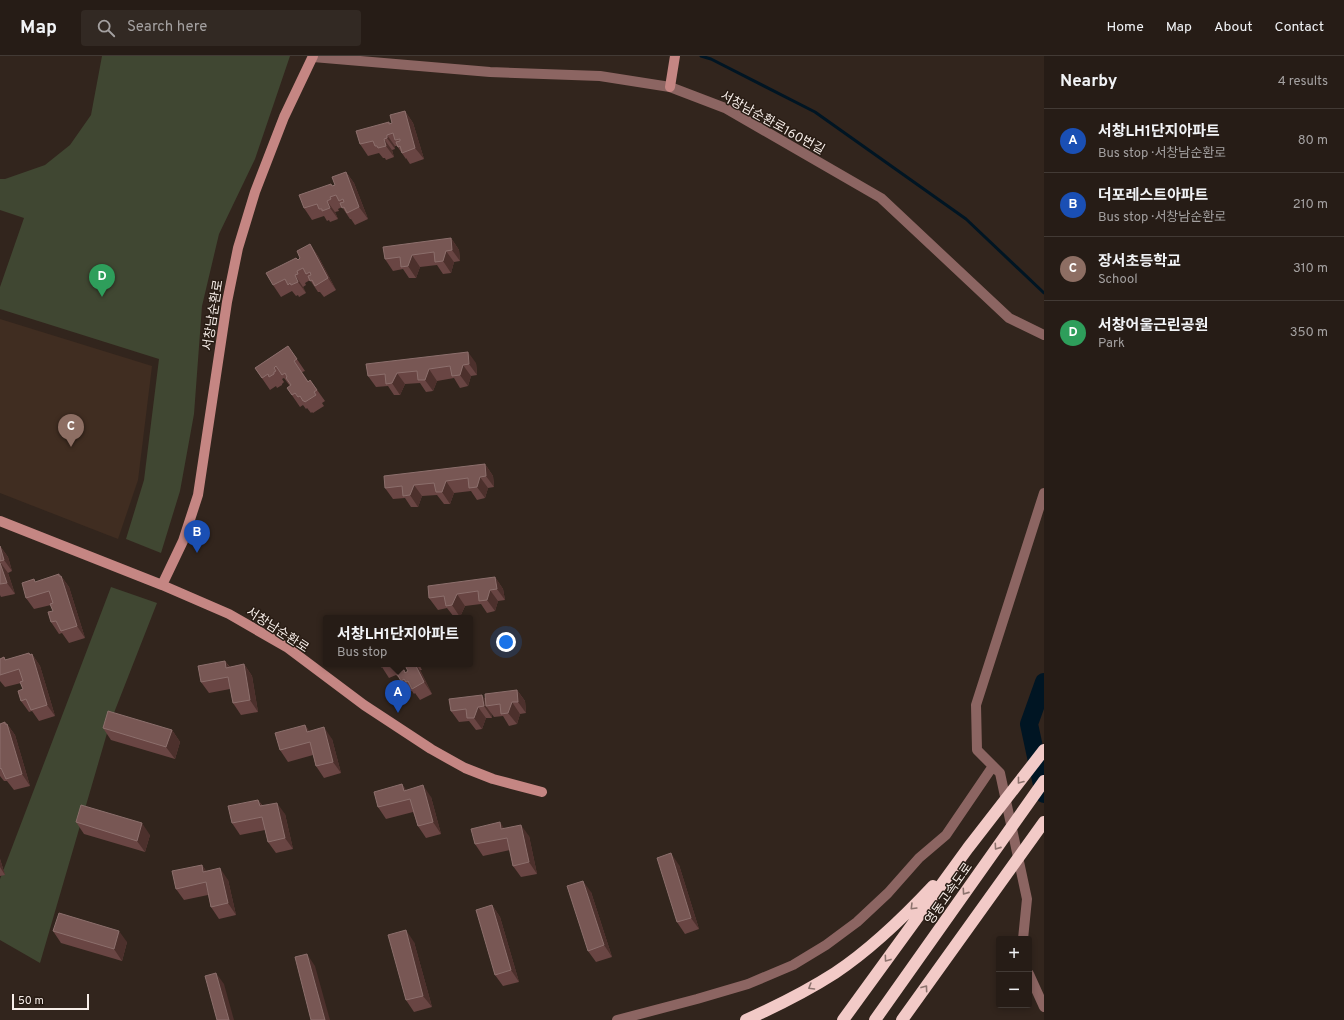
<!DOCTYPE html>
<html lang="en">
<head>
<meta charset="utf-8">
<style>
  body { margin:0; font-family:Overpass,"Noto Sans KR",sans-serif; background:#322923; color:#f1f3f6 }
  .controls { position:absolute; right:12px; bottom:12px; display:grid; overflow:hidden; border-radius:4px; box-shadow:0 2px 6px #0003 }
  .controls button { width:36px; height:36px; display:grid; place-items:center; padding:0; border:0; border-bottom:1px solid #423a35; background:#261c16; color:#f1f3f6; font:20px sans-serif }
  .scale { position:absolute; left:12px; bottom:10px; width:77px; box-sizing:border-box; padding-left:4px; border:2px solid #f7eee9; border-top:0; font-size:11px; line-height:14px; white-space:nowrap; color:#f7eee9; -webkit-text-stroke:3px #281c14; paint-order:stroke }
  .you { position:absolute; left:506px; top:586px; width:14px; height:14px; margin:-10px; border:3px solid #fff; border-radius:50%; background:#1a73e8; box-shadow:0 0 0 6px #1a73e833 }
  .badge { display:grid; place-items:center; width:26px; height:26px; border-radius:50%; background:#2563eb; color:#fff; font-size:13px; font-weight:700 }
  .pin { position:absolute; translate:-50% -33px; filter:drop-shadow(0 1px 2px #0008) }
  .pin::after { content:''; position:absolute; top:21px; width:14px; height:12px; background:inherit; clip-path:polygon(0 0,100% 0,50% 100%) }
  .popup { position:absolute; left:323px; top:559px; width:150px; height:52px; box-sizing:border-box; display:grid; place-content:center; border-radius:4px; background:#261c16; filter:drop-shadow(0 1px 3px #0005); font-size:13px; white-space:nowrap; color:#a4a1a1 }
  .popup b { font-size:15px; color:#f1f3f6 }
  .popup::after { content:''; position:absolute; left:50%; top:100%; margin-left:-8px; border:8px solid transparent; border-top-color:#261c16 }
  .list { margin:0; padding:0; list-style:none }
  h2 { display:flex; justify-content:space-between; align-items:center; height:52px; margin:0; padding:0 16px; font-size:17px }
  h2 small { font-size:13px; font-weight:400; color:#a4a1a1 }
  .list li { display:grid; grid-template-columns:26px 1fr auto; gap:12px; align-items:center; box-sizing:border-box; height:64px; padding:0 16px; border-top:1px solid #423a35 }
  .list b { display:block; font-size:15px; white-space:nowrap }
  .list p { margin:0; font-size:13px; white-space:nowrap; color:#a4a1a1 }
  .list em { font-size:13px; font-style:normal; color:#a4a1a1 }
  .icon { flex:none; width:22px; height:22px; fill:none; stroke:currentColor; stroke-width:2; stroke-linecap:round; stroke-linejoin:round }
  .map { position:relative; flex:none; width:1044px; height:964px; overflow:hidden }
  header { display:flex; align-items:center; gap:24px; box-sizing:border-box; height:56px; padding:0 20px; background:#261c16; border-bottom:1px solid #423a35 }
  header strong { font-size:19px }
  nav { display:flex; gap:22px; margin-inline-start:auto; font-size:14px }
  .search { width:280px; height:36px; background:#322923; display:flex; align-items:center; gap:10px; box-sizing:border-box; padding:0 14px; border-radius:4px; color:#a4a1a1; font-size:15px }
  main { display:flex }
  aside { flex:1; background:#261c16 }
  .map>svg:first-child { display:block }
  .built { fill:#402d21 }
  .green { fill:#404732 }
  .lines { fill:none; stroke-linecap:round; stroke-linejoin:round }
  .stream { stroke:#001523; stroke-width:3 }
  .river { stroke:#001523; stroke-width:18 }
  .street { stroke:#8c6562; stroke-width:10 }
  .secondary { stroke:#c58683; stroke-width:10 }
  .highway { stroke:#f2cac7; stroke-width:12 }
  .wall { fill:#694543; fill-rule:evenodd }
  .shaded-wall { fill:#4c302c }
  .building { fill:#785754; stroke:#8c6f6c }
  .oneway { stroke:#8d736e }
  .labels { text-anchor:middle; stroke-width:3; stroke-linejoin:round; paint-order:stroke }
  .street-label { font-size:13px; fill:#f7eee9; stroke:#281c14 }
</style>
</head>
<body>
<header>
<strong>Map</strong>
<div class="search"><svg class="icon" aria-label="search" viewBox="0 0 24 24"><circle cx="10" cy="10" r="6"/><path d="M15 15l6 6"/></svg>Search here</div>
<nav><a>Home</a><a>Map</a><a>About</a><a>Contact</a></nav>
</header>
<main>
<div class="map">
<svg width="1044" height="964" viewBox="0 0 1044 964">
  <rect width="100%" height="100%" fill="#32251d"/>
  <!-- built -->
  <path class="built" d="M0,263L152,310L138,424L118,483L0,437Z"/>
  <!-- green -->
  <path class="green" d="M102,0H290L255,103L219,178L202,250L194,358L180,435L161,497L126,483L144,424L159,303L0,253V231L24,162L0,154V123H5L45,109L70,89L91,59Z
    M111,531L157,547L110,667L40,907L0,884V823Z"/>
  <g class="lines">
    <!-- stream -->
    <path class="stream" d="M701,0L711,3L815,56L966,163L1044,237"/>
    <!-- river -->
    <path class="river" d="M1044,626L1029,668L1044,738"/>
    <!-- street -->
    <path class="street" d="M313,1L490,16L600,20L670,31L725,52L881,142L1009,262L1044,279
      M1023,883L1027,843L1000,717L977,694L976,649L1044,437
      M1029,918L1044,951
      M617,964L697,943L748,928L793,909L826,889L857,866L888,837L919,802L946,779L993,710"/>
    <!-- secondary -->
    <path class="secondary" d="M670,31L675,0
      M0,465L162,529L229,558L288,592L364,649L431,693L465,712L493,723L542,736
      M162,529L183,485L198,439L227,246L238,192L255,136L284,61L313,0"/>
    <!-- highway -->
    <path class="highway" d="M746,964C777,950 807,935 835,917C871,893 904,861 933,830
      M843,964L968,792L1044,694
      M875,964L1044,725
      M902,964L1044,766"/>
  </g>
  <!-- wall -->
  <path class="wall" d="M405,55L413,67L424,103L410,108L406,102V103L397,90H395V93L392,94L394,101L386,104L385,102H383L379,97L368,100L360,88L389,66L390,68L392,67Z
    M346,116L354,127L368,163L355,169L351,163H350L342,151L338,153L339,155L335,156L338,163L330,166L329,164L327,165L324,160L312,164L304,152L332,130L335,129Z
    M451,182L459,194L460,205L454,206L451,217L443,218L437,209L420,211L416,222H409L403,213L393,215L385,203Z
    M310,188L318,200L336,234L324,241L320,236H318L310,224L305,227L306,229L303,231L306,237L299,241L298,239L296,240L292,235L281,241L273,229L300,202Z
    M288,290L305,315L302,316L308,325L310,324L325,345L322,347L324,350L313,357L312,356L311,357L307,352L306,353L303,349L300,351L287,332L290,330L284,322L282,323L284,326L282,328V329L277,332L276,330L270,334L255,312Z
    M476,307L477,319L471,320L468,330L460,332L454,322L437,325L433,335L426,336L420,327L405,328L400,339H394L388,330L376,331L368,320L366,308Z
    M485,408L493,420L494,431L488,432L485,442L477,444L471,435L454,437L450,448H444L437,439L422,440L418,451H411L405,442L393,443L385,432Z
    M0,490L8,501L12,515L8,517L15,538L1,541L0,539Z
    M59,518L60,520H61L69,531L85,582L69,587L62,577L59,578L51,566L53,555L51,549L34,553L26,542L35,526Z
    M495,521L503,533L505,544L498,545L495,555L487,557L481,548L465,550L460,561H454L447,552L438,554L429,542Z
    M29,597L30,598H32L40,610L55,660L39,665L32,655L29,656L21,645L23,633L21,627L5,631L0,625V603L4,601L6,604Z
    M225,605L230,611L244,608L252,620L258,656L241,659L233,647L230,633L209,637L201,626Z
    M380,608H420H419L422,614H420L432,638L420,644L415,637L414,638L412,635L409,636L401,625L399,620L398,621L396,619L389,622ZM405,610L408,615L406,617L403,611Z
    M517,634L525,645L526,657L520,658L517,668L509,670L503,660L494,661L491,657L492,662H486L482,673L476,674L469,665L459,666L451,655L485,642Z
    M5,666L6,668H7L15,679L30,730L14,734L7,725H4L0,720V668Z
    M305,669L309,675L332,683L341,717L324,722L316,710L313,699L288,706L280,694Z
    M103,672L172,674L180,686L175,703L111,684Z
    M402,728L406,734L431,741L441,778L426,782L418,770L413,756L386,763L378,751Z
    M258,744L263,750L285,758L293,793L276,797L268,786L265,774L240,779L232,767Z
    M76,766L150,779L145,796L84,778Z
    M504,772L529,780L537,818L521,821L513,810L510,794L483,800L475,788Z
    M0,803L5,819L0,820Z
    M202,809L206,815L228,824L236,859L219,863L211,851L208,839L184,844L176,833Z
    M679,809L699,873L685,878L677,866Z
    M591,836L612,901L596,906L588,895Z
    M492,849L500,861L519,926L503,930L495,919Z
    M53,875L127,886L122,905L61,887Z
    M414,886L432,951L414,956L406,944Z"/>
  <!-- shaded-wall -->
  <path class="shaded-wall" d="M405,55L413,67L424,103L415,92Z
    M387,79L395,90V93L387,82Z
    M384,83L392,94L394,101L386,90Z
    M346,116L354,127L368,163L359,151Z
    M327,145L335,156L338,163L330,152Z
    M451,182L459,194L460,205L452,194Z
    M310,188L318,200L336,234L328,222Z
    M446,195L454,206L451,217L443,205Z
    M412,199L420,211L416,222L408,210Z
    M295,219L303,231L306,237L298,226Z
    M468,296L476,307L477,319L469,308Z
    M463,309L471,320L468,330L460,319Z
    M429,313L437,325L433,335L425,324Z
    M397,317L405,328L400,339L392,327Z
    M485,408L493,420L494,431L486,420Z
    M480,421L488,432L485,442L477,431Z
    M446,425L454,437L450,448L442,436Z
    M414,429L422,440L418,451L410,439Z
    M0,490L8,501L12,515L4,504Z
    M0,506L8,517L15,538L7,527Z
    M59,518L63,524L61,520L69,531L85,582L77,570Z
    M495,521L503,533L505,544L497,533Z
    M490,534L498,545L495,555L487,544Z
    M457,538L465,550L460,561L452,549Z
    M29,597L33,602L32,598L40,610L55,660L47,649Z
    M225,605L233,616L226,612Z
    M244,608L252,620L258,656L250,644Z
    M415,608H416L420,614L432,638L424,626Z
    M517,634L525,645L526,657L518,646Z
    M482,639L490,649L486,650L491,657L492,662L484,650Z
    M512,646L520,658L517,668L508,657Z
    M478,651L486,662L482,673L474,662Z
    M5,666L8,672L7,668L15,679L30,730L22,718Z
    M305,669L313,680L307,676Z
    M324,671L332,683L341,717L333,706Z
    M172,674L180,686L175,703L166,691Z
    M402,728L410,740L404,735Z
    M423,729L431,741L441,778L433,766Z
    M258,744L266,755L260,750Z
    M277,747L285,758L293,793L285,782Z
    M500,766L508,778L501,773Z
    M142,767L150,779L145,796L137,785Z
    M521,769L529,780L537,818L529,806Z
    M671,797L679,809L699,873L691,862Z
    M0,803L5,819L0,811Z
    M202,809L210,820L203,816Z
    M220,812L228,824L236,859L228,847Z
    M583,825L591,836L612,901L604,889Z
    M492,849L500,861L519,926L511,914Z
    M406,874L414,886L432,951L423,940Z
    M119,875L127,886L122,905L114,893Z
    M307,898L315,910L330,964H325Z
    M216,917L224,928L234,964H229Z"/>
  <!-- building -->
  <path class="building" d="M405,55L415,92L402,97L400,90L398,91L396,86L400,85V83L395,84L393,77L387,79V82L384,83L386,90L378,92L377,90H375L373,85L360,88L356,75L389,66V68L392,67L390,59Z
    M346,116L359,151L347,157L344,151L342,152L340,147L344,146L343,143L339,145L336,139L330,141L331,143L327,145L330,152L322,155V153H319L317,148L304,152L299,139L331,128L332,130L335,129L332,121Z
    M451,182L452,194L446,195L443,205L435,206L434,196L412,199L408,210L401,211L400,201L385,203L383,191Z
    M310,188L328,222L315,230L312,224L310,225L308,220L311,219L310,216L306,218L303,212L297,215L298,218L295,219L298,226L291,229L290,227L288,229L285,223L273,229L266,217L296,202L298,204L300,202L297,195Z
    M288,290L297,303L294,305L308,326L310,324L317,334L314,336L316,339L305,346L304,345H303L300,340L298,341L295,337L292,339L287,332L291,329L286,322L287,321L285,317L282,319L276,310L274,312L276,315L274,316V318L269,321L268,318L262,322L255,312Z
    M468,296L469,308L463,309L460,319L452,320L450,310L429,313L425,324H418L417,315L397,317L392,327L386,328L385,318L368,320L366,308Z
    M485,408L486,420L480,421L477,431L469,432L468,422L446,425L442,436H436L434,427L414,429L410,439L403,440L402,430L385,432L384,420Z
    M0,490L4,504L0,505Z
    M0,507L7,527L0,528Z
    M59,518V520H61L77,570L61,575L56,565L51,566L48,556L53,555L50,548L53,547L49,535L26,542L22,527L34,523L35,526Z
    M495,521L497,533L490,534L487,544L479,545L478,535L457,538L452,549L446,550L444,540L429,542L428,530Z
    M29,597L30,599L32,598L47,649L31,654L26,643L21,645L18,635L23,633L20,626L23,625L19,613L0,619V603L4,601L5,604Z
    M225,605L226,612L244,608L250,644L233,647L228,621L201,626L198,610Z
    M380,608H387L381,611Z
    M404,608H415L424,626L412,633L408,625L406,626L404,623L401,625L397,618L404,614L405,617L408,615Z
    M517,634L518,646H512L508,657L501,658L500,648L486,650L485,638Z
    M482,639L484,650L478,651L474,662H467L466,653L451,655L449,643Z
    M108,655L172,674L166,691L103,672Z
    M5,666V668H7L22,718L6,723L1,712L0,713V668Z
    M305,669L307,676L324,671L333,706L316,710L310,686L280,694L275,677Z
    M402,728L404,735L423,729L433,766L418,770L410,743L378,751L374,736Z
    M258,744L260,750L277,747L285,782L268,786L262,761L232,767L228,750Z
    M81,749L142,767L137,785L76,766Z
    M500,766L501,773L521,769L529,806L513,810L507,782L475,788L471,773Z
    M671,797L691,862L677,866L657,802Z
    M202,809L203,816L220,812L228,847L211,851L206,826L176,833L172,815Z
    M583,825L604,889L588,895L567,830Z
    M492,849L511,914L495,919L476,854Z
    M59,857L119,875L114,893L53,875Z
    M406,874L423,940L406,944L388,879Z
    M307,898L325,964H311L295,901Z
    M216,917L229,964H217L205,920Z"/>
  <!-- one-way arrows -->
  <defs><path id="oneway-chevron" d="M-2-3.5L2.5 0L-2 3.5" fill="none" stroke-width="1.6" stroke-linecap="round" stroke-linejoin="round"/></defs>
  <g class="oneway">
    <use href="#oneway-chevron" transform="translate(1020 725) rotate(128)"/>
    <use href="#oneway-chevron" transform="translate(997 791) rotate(125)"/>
    <use href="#oneway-chevron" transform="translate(965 836) rotate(125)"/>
    <use href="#oneway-chevron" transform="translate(913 851) rotate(135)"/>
    <use href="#oneway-chevron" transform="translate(887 903) rotate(126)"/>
    <use href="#oneway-chevron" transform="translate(811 931) rotate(149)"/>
    <use href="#oneway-chevron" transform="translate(925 932) rotate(-54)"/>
  </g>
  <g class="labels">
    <!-- street labels -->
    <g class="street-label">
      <text transform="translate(773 66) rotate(29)" y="5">서창남순환로160번길</text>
      <text transform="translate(212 259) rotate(-81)" y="5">서창남순환로</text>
      <text transform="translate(278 573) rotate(33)" y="5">서창남순환로</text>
      <text transform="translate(948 837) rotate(-55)" y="5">영동고속도로</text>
    </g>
  </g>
</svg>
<div class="controls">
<button>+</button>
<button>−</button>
</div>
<div class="scale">50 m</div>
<div class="you"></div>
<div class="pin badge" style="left:398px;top:657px;background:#1a4fb4">A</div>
<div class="popup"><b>서창LH1단지아파트</b>Bus stop</div>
<div class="pin badge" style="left:197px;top:497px;background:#1a4fb4">B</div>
<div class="pin badge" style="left:71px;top:391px;background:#8d6e63">C</div>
<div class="pin badge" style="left:102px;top:241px;background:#2e9e5b">D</div>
</div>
<aside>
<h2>Nearby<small>4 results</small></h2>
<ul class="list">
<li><span class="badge" style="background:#1a4fb4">A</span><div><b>서창LH1단지아파트</b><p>Bus stop · 서창남순환로</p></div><em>80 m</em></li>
<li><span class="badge" style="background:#1a4fb4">B</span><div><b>더포레스트아파트</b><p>Bus stop · 서창남순환로</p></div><em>210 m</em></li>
<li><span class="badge" style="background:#8d6e63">C</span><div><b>장서초등학교</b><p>School</p></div><em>310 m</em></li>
<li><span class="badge" style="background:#2e9e5b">D</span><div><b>서창어울근린공원</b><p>Park</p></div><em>350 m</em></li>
</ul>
</aside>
</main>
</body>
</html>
